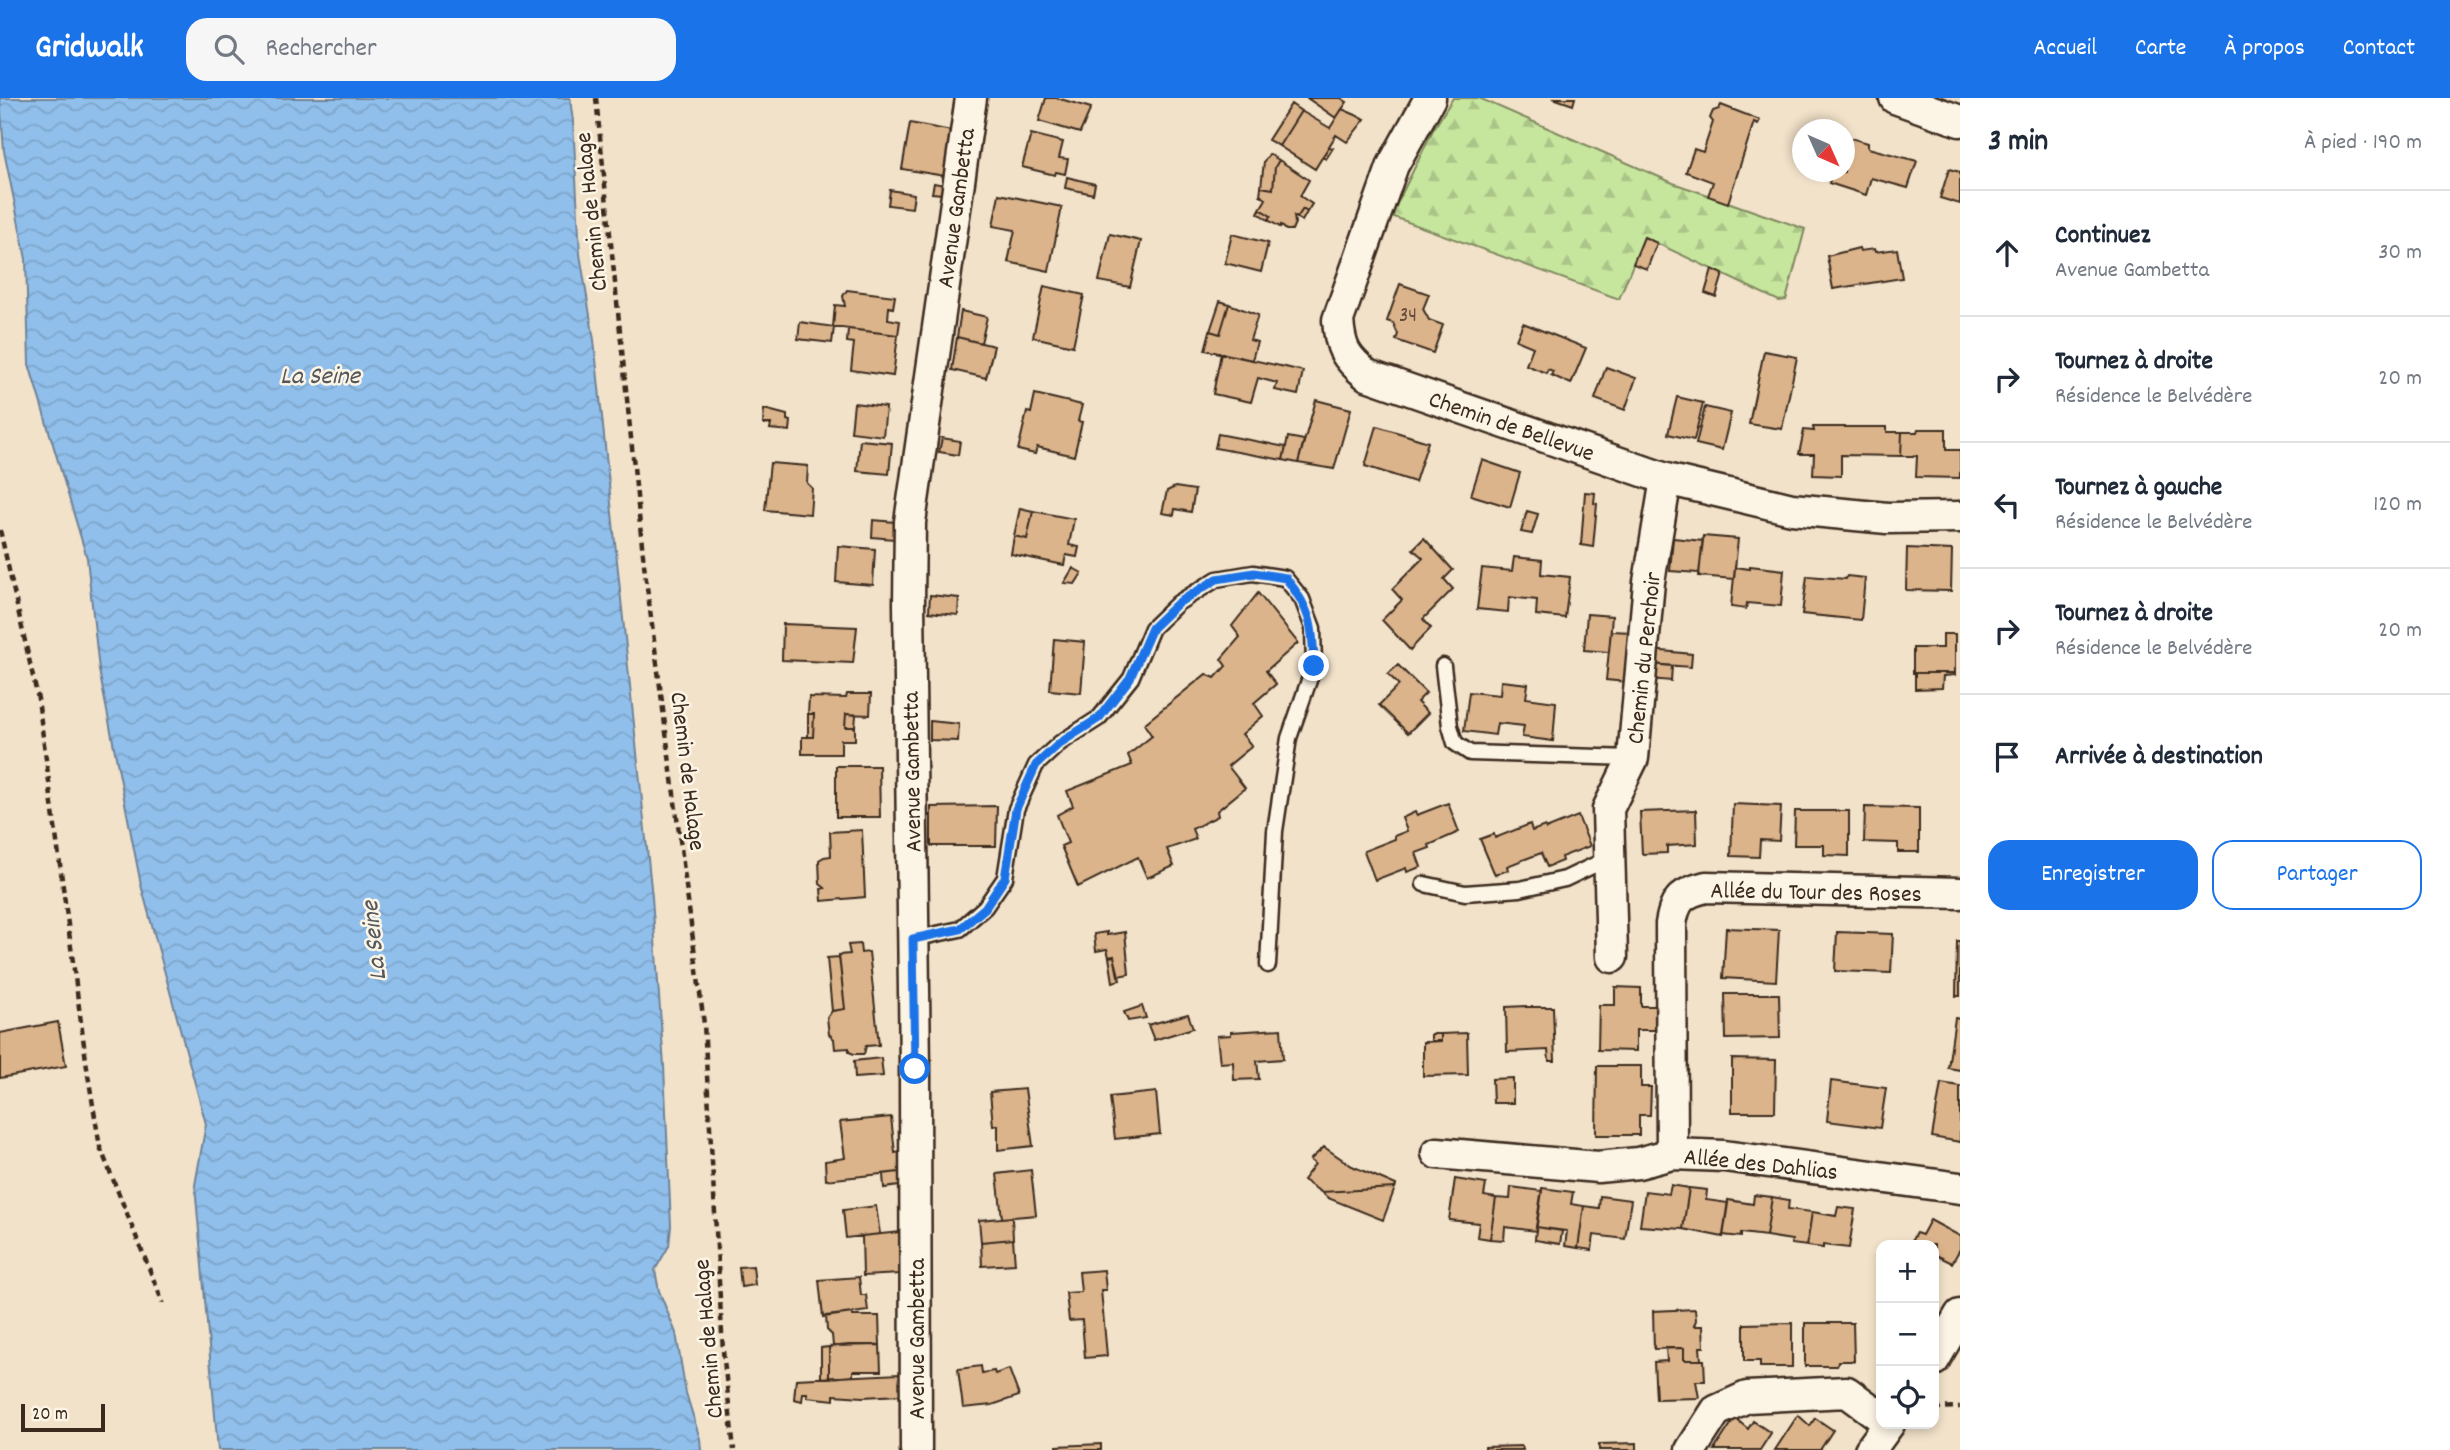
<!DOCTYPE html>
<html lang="fr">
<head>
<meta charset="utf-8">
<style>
  body { margin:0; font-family:Dekko,sans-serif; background:#f6f6f7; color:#1f2937 }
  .controls { position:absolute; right:21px; bottom:21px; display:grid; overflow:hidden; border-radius:14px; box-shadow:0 4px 10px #0003 }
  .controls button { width:63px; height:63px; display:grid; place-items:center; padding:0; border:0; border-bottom:2px solid #e0e1e3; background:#fff; color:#1f2937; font:35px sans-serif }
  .compass { position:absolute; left:1792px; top:21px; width:63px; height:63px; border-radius:50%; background:#fff; box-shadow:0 4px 10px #0003; rotate:135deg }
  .scale { position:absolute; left:21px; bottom:18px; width:84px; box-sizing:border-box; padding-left:7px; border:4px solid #3b2a1e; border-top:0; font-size:19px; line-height:24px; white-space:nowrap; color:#3b2a1e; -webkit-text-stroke:5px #fcf5e5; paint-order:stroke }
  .stop { position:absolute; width:21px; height:21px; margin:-16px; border:5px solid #1a73e8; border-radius:50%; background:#fff }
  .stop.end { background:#1a73e8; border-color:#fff; box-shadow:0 2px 7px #0008 }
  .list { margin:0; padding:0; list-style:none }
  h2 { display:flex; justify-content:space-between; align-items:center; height:91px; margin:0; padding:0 28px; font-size:30px }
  h2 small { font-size:23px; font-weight:400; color:#747a83 }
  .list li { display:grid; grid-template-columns:46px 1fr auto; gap:21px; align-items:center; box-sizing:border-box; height:126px; padding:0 28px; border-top:2px solid #e0e1e3 }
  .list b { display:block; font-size:26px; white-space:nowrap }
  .list p { margin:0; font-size:23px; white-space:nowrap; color:#747a83 }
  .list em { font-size:23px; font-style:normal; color:#747a83 }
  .actions { display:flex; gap:14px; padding:21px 28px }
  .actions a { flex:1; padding:16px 0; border:2px solid #1a73e8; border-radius:21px; text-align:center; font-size:24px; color:#1a73e8 }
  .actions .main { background:#1a73e8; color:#fff }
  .icon { flex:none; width:38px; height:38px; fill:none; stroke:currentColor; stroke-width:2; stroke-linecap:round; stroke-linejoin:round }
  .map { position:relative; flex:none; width:1960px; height:1352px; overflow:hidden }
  header { display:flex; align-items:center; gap:42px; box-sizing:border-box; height:98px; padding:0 35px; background:#1a73e8; color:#fff }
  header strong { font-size:33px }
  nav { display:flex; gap:38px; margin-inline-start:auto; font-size:24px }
  .search { width:490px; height:63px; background:#f6f6f7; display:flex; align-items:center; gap:18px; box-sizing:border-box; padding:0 24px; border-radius:21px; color:#747a83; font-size:26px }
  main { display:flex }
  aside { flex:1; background:#fff }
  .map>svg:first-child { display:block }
  .forest { fill:url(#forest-firs); stroke:#80885e; stroke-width:2 }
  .water { fill:url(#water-waves); stroke:#6e8399; stroke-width:2 }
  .building { fill:#dbb48c; stroke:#3b2a1e; stroke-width:2 }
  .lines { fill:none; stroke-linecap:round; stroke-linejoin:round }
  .service-casing { stroke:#3b2a1e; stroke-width:19 }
  .minor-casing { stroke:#3b2a1e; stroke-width:35 }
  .path { stroke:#3b2a1e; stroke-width:4.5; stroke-dasharray:7 5; stroke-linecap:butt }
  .service { stroke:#fcf5e5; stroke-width:14 }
  .minor { stroke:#fcf5e5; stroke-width:30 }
  .route { stroke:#1a73e8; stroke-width:9 }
  .labels { text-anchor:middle; stroke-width:5; stroke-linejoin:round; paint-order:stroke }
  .number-label { font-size:21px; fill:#634c3a }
  .street-label { font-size:24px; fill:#3b2a1e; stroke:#fcf5e5 }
  .water-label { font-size:26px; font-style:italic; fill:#54575c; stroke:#fcf5e5 }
</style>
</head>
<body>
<header>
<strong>Gridwalk</strong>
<div class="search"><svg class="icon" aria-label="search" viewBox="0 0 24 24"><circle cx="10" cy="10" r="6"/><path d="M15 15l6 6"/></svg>Rechercher</div>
<nav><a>Accueil</a><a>Carte</a><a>À propos</a><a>Contact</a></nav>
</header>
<main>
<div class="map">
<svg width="1960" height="1352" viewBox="0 0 1960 1352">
  <defs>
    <pattern id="forest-firs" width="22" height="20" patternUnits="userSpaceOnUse" patternTransform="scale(1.75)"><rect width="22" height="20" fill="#c6e69e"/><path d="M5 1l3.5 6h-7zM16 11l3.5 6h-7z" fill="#abc588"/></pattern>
    <pattern id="water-waves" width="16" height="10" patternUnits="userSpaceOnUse" patternTransform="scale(1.75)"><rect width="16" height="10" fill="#90bfeb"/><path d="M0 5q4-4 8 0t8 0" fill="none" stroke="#7da4c9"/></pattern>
  </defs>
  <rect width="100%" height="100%" fill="#f2e2ca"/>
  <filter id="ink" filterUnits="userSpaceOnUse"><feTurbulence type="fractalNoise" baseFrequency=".0143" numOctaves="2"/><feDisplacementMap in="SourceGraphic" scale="14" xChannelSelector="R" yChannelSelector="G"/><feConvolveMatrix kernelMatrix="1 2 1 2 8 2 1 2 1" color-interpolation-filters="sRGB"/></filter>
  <g filter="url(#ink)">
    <!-- forest -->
    <path class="forest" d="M1453,0H1479L1673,85L1805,131L1786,202L1779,203L1644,139L1619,201L1391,118L1433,32Z"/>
    <!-- water -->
    <path class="water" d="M0,0H570L573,23L580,156L594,242L652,799L664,968L671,1128L669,1148L655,1172L659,1193L676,1235L686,1295L700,1341L701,1352H218L195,1087L206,1026L141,787L99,572L87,460L29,266L26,161L4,53Z"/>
    <!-- building -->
    <path class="building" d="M1046,0H1057L1091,10L1080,35L1039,23Z
      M1307,0H1341L1347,4L1336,20Z
      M1553,0H1575L1573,7Z
      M1291,6L1301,13L1279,48L1268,42Z
      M1721,7L1760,22L1758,26L1754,24L1728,105L1708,98L1713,84L1686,74L1694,51L1703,54L1713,24L1710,20L1713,13L1719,11Z
      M1342,11L1365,21L1347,44L1336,37L1315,71L1279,48L1301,13L1330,30Z
      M910,25L952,33L945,78L902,71Z
      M1031,36L1063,44L1059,60L1068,61L1065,76L1056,74L1055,77L1022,69Z
      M1844,38L1868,45V50L1917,63L1908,90L1871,80L1866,97L1829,85L1832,74H1844Z
      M1329,49L1333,50L1326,61L1322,59Z
      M1269,56L1279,62L1275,69L1273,91L1261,89L1264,64Z
      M1279,62L1309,82L1300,98L1312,106L1307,114L1303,111L1297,120L1294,118L1295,125L1292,132H1286L1281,127L1280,129L1268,122L1271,118L1260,111L1266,101L1260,97L1261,89L1273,91L1275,69Z
      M1949,71L1960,74V106L1940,100Z
      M1067,79L1095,86L1093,96L1065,90Z
      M934,85L944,87L942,96L932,95Z
      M890,92L914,96L912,110L888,107Z
      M999,96L1062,109L1049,173L1008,164L1015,132L993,128Z
      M1260,111L1271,118L1268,122L1258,115Z
      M1303,111L1307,114L1302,123L1297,120Z
      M1110,136L1141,143L1130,189L1099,183Z
      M1232,136L1268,145L1261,174L1225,165Z
      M1644,139L1657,145L1647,171L1633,166Z
      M1859,150L1860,153L1874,151L1875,154L1897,151L1902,180L1833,191L1827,158Z
      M1712,171L1723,176L1716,199L1705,195Z
      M1400,186L1429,196L1423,211L1429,222L1443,227L1433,255L1396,242L1398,236L1393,225L1387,223Z
      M1044,188L1084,197L1073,248L1033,239Z
      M847,192L895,198L893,210L889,209L888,221L900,223L898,237L833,229L835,207L845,208L843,198Z
      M1220,203L1229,206L1220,236L1210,233Z
      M1229,206L1258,217L1250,242L1257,244L1252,262L1205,252L1210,233L1220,236Z
      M961,213L987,219L981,245L957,239Z
      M800,224L834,229L832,245L798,241Z
      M1523,225L1586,250L1571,286L1551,277L1553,273L1548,271L1546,275L1526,267L1533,249L1516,242Z
      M848,231L898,237L893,278L851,272L854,245L847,244Z
      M957,239L994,248L986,280L952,272Z
      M1764,253L1797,259L1782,331L1749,326Z
      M1221,255L1303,273L1298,297L1275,292L1277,285L1258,280L1251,304L1213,296Z
      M1606,269L1636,280L1625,312L1595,301Z
      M1035,296L1082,307L1078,323L1082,324L1074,358L1037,349L1035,356L1018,352L1027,314L1031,315Z
      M1677,299L1703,305L1694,342L1668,336Z
      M1316,302L1351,311L1334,371L1298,365Z
      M854,305L886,309L883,338L851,334Z
      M1705,309L1731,315L1722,352L1696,346Z
      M764,311L787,317V322L791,323L790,333L770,331L771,326H763Z
      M1377,328L1428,344L1415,384L1365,368Z
      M1813,329H1887V334H1902L1901,358L1841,357V378L1813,377L1814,356H1799L1804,332L1814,333Z
      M1918,331H1946V352H1960V380L1916,379L1917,358H1901L1902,334H1917Z
      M1218,336L1286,349L1283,362L1215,350Z
      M1288,339L1304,342L1298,365L1283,362Z
      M942,340L960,343L958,357L939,354Z
      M860,342L892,345L889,376L857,373Z
      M1482,362L1520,375L1510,409L1471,397Z
      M770,365L808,368L807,385L812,390L810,416L765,412Z
      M1175,389L1195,392L1191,414L1175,411L1174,417L1162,415L1167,393Z
      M1585,394L1595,395L1594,405L1597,406L1593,449L1581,447Z
      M1020,410L1033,413L1027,441L1014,438Z
      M1033,413L1074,421L1069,447L1079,449L1077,459L1066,457L1064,467L1011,456L1014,438L1027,441Z
      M1527,413L1538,416L1532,436L1521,434Z
      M873,422L895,424L894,441L872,439Z
      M1703,438L1738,441L1734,481L1699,478Z
      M1424,440L1453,472L1444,481L1453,491L1423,521L1431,530L1410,552L1382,522L1402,502L1392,491L1423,460L1413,451Z
      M1673,440L1703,443L1699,475L1670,473Z
      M838,448L875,451L873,487L836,484Z
      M1907,450L1952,452L1951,493L1906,492Z
      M1514,459L1542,462L1541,476L1570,479L1565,520L1536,517L1537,502L1509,499L1508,514L1477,511L1482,470L1512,473Z
      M1750,468L1784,472L1781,508L1747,505L1746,511L1731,509L1735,469L1750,471Z
      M1073,470L1082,475L1075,486L1064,485Z
      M1807,478L1846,481L1847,478L1865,480L1861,522L1802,516Z
      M1258,495L1298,545L1266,573L1276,586L1254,605L1263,618L1242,636L1252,648L1228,668L1245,690L1217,713L1218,718L1192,731L1196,741L1167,751L1174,768L1147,780L1138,759L1078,789L1061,748L1068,745L1057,717L1073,708L1067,693L1132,667L1128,657L1152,638L1144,626L1206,576L1215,580L1226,568L1221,561L1240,539L1232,528Z
      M930,497L959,500L958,517L929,514Z
      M1587,516L1612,518L1609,554L1584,552Z
      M783,526L857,529L853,565L782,562Z
      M1611,533L1631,534L1626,584L1606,582Z
      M1943,536H1955V575H1913V550H1943Z
      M1054,541L1085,544L1081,595L1050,592Z
      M1652,552L1692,556L1691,569L1651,566Z
      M1651,566L1672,568L1671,583L1650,581Z
      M1398,567L1426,595L1417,604L1428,615L1408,635L1379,607L1399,587L1388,576Z
      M1915,575H1955V577L1943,578L1942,590L1915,591Z
      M1501,583L1528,586L1526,600L1556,604L1553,643L1522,639L1524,628L1497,625L1495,637L1464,633L1469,594L1500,597Z
      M847,596H871L870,617L846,616L845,629H855V642H841V656H802V639H813L814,616H808L809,599L846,600Z
      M808,616H814L813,639H808Z
      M846,616L856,617L855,629H845Z
      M930,623L959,626L958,643L930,642Z
      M836,668H879L880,719H836Z
      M1448,705L1459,734L1429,747L1430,750L1416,755L1421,769L1407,774L1406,770L1375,782L1364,753L1395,741L1394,738L1407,733L1402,720L1415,714L1417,717Z
      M1733,706L1781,708L1779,743L1760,742L1759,759L1731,758Z
      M997,708L996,748H931V709Z
      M1865,709L1919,710V754H1898V745L1864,744Z
      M1696,712L1697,746L1667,748V755L1642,756L1640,714Z
      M1795,713H1849V758L1824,757V747H1794Z
      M1578,718L1590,748L1561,759L1562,763L1547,769L1541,755L1507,768L1508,772L1495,777L1480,741L1494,736L1495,740L1530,726L1532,733L1545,728L1546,731Z
      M862,732L865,799L822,803L821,791L825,790L820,786L819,762L824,759L831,758L830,734Z
      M1726,830L1779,832L1776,883L1723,880Z
      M1107,834V837L1125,834L1129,876L1118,878L1114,858L1109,859L1107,851L1096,853L1094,836Z
      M1837,834L1893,836L1891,875L1835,873Z
      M1957,843H1960V898H1956Z
      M860,846L861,855L869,854L879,947L866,948L864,956H854L849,954V950L835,951L834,941L829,936L827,920L832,913L845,911L839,857L850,856L848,847Z
      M1114,858L1120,882L1113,884L1109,859Z
      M839,859L845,911L832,913L827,860Z
      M1615,889L1641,890V908H1655V932H1636V953L1598,952L1599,907H1615Z
      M1725,896H1779L1780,940L1726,941Z
      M1142,908L1146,920L1128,923L1124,914Z
      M1526,908V909H1553L1555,963H1549L1548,952L1507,954L1506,909Z
      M1188,916L1193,930L1154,942L1148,927Z
      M1955,920L1960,921V972L1948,970Z
      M58,924L66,968L0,980V935Z
      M1281,931L1283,961L1257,963L1259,981L1234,982L1233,964L1220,965L1217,938L1231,937V934Z
      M1467,935L1468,977L1423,978V944L1441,943V936Z
      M1431,936H1441V943H1431Z
      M881,960L883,978L855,980L854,963Z
      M1732,961L1776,962L1775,1014H1732Z
      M1597,968H1641V989H1651L1650,1017H1639V1037H1596Z
      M1513,980V1005H1493L1492,981Z
      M1831,983L1886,990L1880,1030L1827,1023Z
      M1941,985L1960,988V1044L1932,1039Z
      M1025,991L1033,1048L998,1052V1027L993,1028L990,994Z
      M1156,994L1160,1036L1115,1041L1110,999Z
      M891,1019L895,1055L899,1054V1074L826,1082L825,1063L845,1060L840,1024Z
      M1324,1049L1352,1068L1396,1087L1395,1090L1321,1094L1303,1082L1315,1066L1310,1062Z
      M1031,1072L1036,1117L1002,1120L997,1076Z
      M899,1074V1088L884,1090L883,1076Z
      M1455,1081L1486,1086L1484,1098L1496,1100L1490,1141L1477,1139L1479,1125L1449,1122Z
      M1671,1087L1689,1090L1683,1131L1640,1128L1645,1093L1669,1096Z
      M1511,1089L1542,1093L1536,1133L1505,1129L1504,1142L1490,1141L1496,1100L1510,1101Z
      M1395,1090L1383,1122L1328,1100L1321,1094Z
      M1542,1090L1573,1094L1571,1106L1584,1108L1578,1150L1565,1148L1567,1133L1536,1129Z
      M1689,1090L1707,1092L1706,1102L1728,1105L1723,1139L1683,1131Z
      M1754,1097L1772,1099L1766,1138L1741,1135V1139L1723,1137L1728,1102L1753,1106Z
      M1600,1098L1631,1102L1625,1141L1594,1137L1592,1152L1578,1150L1584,1108L1599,1110Z
      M1772,1099L1789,1102L1788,1111L1812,1114L1807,1148L1791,1146L1792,1142L1766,1138Z
      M876,1108L880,1136L846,1140L843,1112Z
      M1838,1109L1855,1111L1849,1150L1823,1147V1150L1807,1148L1812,1114L1836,1118Z
      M1012,1119L1013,1141L981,1144L979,1122Z
      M1930,1122L1960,1138V1151L1952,1165L1936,1157L1934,1162V1147H1909L1916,1135L1922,1137Z
      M1536,1129L1562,1133L1560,1146L1535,1142Z
      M900,1134V1176L863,1178L862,1138Z
      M1013,1141L1015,1166L982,1168L981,1144Z
      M753,1168L755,1187L741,1189L739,1169Z
      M1104,1172L1106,1192H1101L1107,1258L1085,1260L1082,1222L1069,1223L1066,1195L1081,1194L1079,1174Z
      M859,1179L861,1197H866L868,1213L823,1219L819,1182Z
      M1695,1211L1696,1222L1694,1228H1703L1704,1249H1700L1701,1262H1684V1250L1654,1251L1653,1213Z
      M852,1215L853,1218H879L880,1247L833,1248L832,1237L827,1232L826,1218Z
      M1792,1225V1269H1760V1263H1744V1226Z
      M1805,1225H1853L1854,1263H1838L1837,1268H1805Z
      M849,1247H880L881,1273H853V1278L829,1280V1249Z
      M829,1249V1280H821V1250Z
      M1666,1250H1684V1262H1704L1705,1283H1696L1699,1300L1656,1301L1654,1264L1667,1263Z
      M981,1268L982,1275L994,1273L995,1276L1009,1271L1019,1298L992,1307L963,1310L958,1271Z
      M900,1276V1297L863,1299L834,1297V1302L807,1299V1295H803L802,1303L794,1301L796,1281Z
      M1798,1317L1810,1328L1815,1320L1833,1332L1820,1352H1775Z
      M1735,1320L1748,1331L1753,1323L1771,1335L1760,1352H1714Z
      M1637,1345V1352H1599V1346Z
      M1101,1346V1352H1057V1348Z
      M1522,1348L1523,1352H1485V1349Z"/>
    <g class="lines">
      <defs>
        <path id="service" d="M1443,568L1450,628L1455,645L1470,655L1633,660
          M1424,786L1465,795L1520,791L1565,781L1609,760
          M913,841L960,831L985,809L1005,780L1016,711L1036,667L1060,645L1099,620L1131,580L1152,530L1178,505L1217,481L1253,475L1285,480L1302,501L1313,530L1314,568L1289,640L1275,733L1268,867"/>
        <path id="minor" d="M1430,0L1393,67L1338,222C1340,250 1345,259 1367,277L1666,381L1792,411L1887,420L1960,419
          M1895,0L1960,23
          M1612,859L1608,711L1633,660L1649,484L1666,381
          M1437,1055L1598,1069L1638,1065L1672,1056L1724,1058L1960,1090
          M1672,1056L1671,826C1675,801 1682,795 1706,789L1960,795
          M1934,1262L1960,1217
          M916,1352L915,971L909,505L910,424L971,0
          M1691,1352L1716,1313L1747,1299L1847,1294L1881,1319
          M1870,1352L1889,1326"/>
      </defs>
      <!-- service casing -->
      <use href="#service" class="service-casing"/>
      <!-- minor casing -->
      <use href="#minor" class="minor-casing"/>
      <!-- path -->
      <path class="path" d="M596,0L644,466L704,926L723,1253L734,1352
        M0,432L38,601L88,977L100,1049L163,1205
        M1934,1310L1960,1309"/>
      <!-- service -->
      <use href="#service" class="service"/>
      <!-- minor -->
      <use href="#minor" class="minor"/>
    </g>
  </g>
  <g class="lines" filter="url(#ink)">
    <!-- route -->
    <path class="route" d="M915,971L913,841L960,831L985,810L1005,780L1016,711L1036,667L1060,645L1099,620L1130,580L1152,530L1178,505L1217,481L1254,475L1286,480C1311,512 1313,527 1314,568"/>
  </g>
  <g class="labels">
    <!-- number labels -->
    <g class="number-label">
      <text x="1408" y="223">34</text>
    </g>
    <!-- street labels -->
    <g class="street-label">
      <text transform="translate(955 110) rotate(-82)" y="8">Avenue Gambetta</text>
      <text transform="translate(590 114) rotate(-96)" y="8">Chemin de Halage</text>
      <text transform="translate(1512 327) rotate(19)" y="8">Chemin de Bellevue</text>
      <text transform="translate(1643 560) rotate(-84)" y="8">Chemin du Perchoir</text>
      <text transform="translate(689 673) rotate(83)" y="8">Chemin de Halage</text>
      <text transform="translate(911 674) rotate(-91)" y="8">Avenue Gambetta</text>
      <text transform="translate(1816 793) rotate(1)" y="8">Allée du Tour des Roses</text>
      <text transform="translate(1761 1065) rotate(6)" y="8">Allée des Dahlias</text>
      <text transform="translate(707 1241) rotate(-95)" y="8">Chemin de Halage</text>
      <text transform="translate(916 1241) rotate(-90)" y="8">Avenue Gambetta</text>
    </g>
    <!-- water labels -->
    <g class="water-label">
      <text x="320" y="285">La Seine</text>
      <text transform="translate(372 843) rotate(-96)" y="9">La Seine</text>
    </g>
  </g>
</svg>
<div class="controls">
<button>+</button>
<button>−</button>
<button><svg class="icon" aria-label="locate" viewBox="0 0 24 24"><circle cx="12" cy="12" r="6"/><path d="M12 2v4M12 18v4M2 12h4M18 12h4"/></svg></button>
</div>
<svg class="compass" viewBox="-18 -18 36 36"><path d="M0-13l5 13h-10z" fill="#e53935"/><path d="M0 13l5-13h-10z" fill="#747a83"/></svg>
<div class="scale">20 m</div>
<div class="stop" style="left:915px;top:971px"></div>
<div class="stop end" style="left:1314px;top:568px"></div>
</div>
<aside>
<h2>3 min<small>À pied · 190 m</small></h2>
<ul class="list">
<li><svg class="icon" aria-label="ahead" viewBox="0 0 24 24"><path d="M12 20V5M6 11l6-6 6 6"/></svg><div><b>Continuez</b><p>Avenue Gambetta</p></div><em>30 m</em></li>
<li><svg class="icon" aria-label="right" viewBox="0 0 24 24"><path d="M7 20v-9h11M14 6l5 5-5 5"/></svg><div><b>Tournez à droite</b><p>Résidence le Belvédère</p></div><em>20 m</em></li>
<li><svg class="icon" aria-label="left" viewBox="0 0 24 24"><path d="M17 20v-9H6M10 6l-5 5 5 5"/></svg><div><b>Tournez à gauche</b><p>Résidence le Belvédère</p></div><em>120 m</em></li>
<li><svg class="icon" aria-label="right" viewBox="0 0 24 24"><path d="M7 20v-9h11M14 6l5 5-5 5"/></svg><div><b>Tournez à droite</b><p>Résidence le Belvédère</p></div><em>20 m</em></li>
<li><svg class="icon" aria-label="arrive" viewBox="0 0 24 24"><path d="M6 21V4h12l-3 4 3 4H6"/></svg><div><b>Arrivée à destination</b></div></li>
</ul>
<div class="actions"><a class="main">Enregistrer</a><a>Partager</a></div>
</aside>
</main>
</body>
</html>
